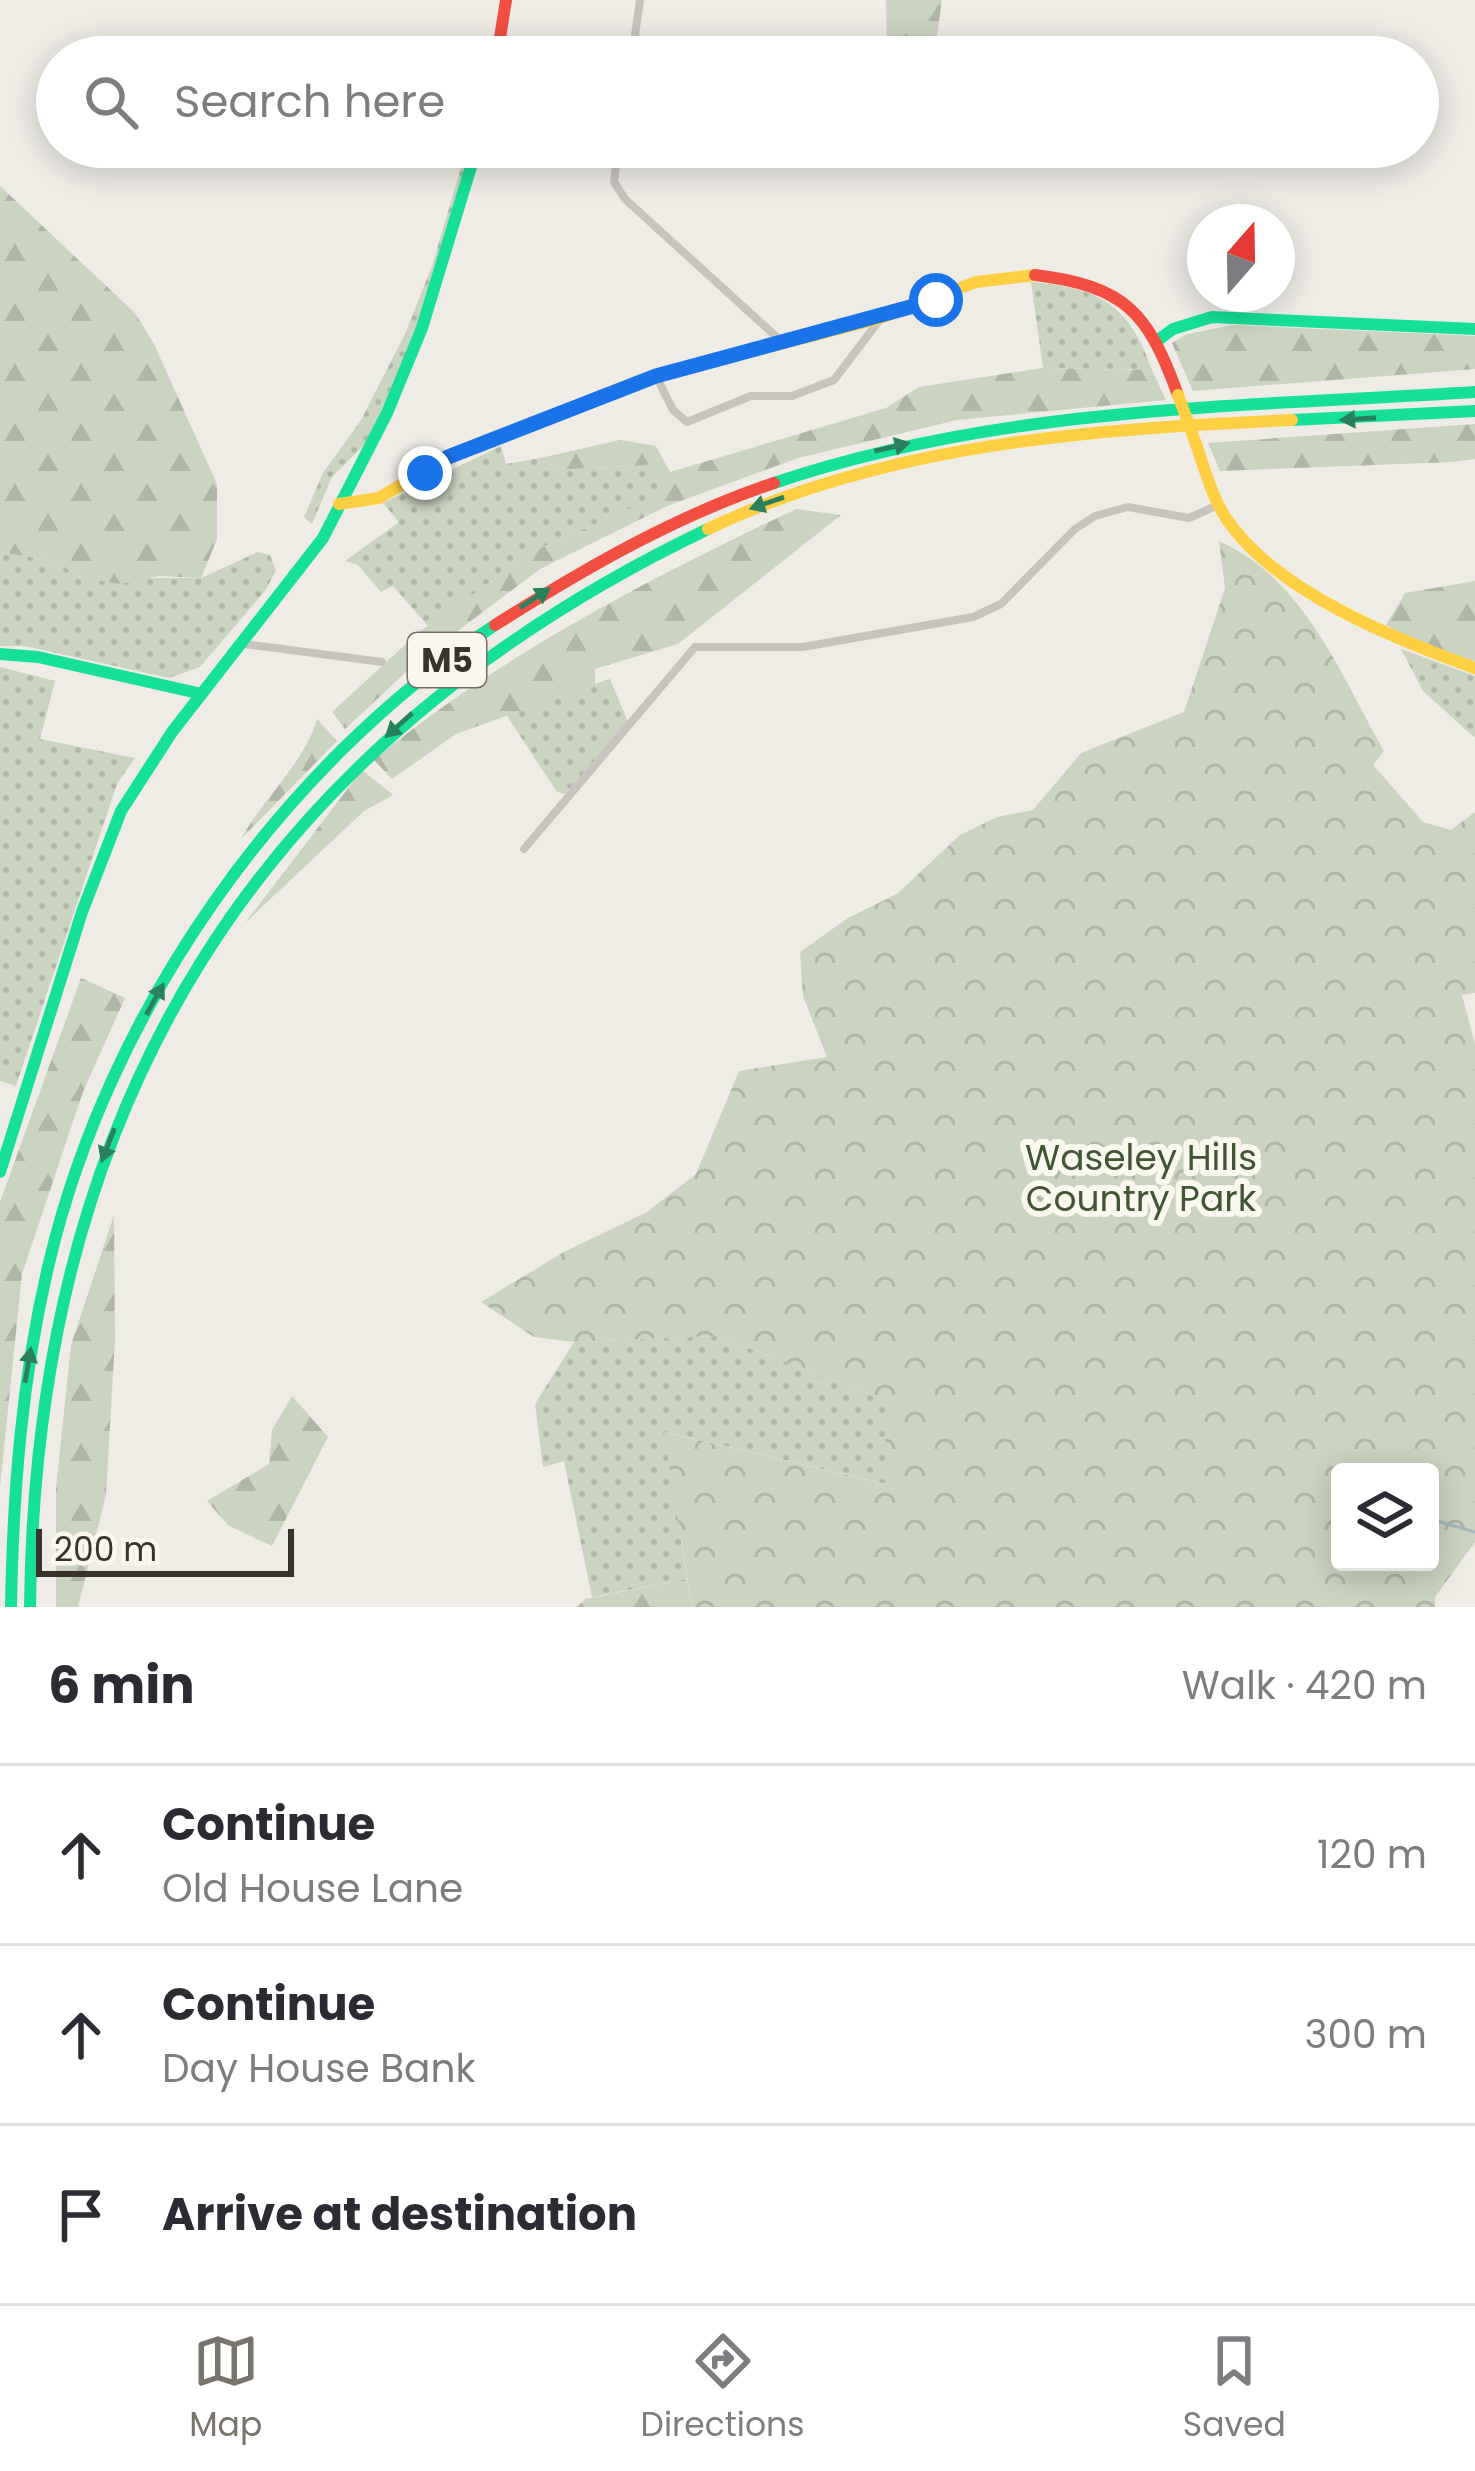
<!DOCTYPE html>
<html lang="en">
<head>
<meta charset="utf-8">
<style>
  body { margin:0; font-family:Poppins,sans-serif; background:#f2f2f3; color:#2b2b33 }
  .controls { position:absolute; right:36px; bottom:36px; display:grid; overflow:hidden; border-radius:12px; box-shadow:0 6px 30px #0003 }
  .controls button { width:108px; height:108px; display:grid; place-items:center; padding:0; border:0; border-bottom:3px solid #e1e1e2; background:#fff; color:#2b2b33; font:60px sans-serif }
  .compass { position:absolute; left:1187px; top:204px; width:108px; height:108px; border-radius:50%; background:#fff; box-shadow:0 6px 30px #0003; rotate:20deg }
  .scale { position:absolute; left:36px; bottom:30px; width:258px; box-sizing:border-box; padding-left:12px; border:6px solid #39332b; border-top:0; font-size:33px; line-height:42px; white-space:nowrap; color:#39332b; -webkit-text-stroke:9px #faf7ee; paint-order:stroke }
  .stop { position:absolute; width:36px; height:36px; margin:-27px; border:9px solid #1a73e8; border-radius:50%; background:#fff }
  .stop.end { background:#1a73e8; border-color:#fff; box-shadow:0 3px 12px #0008 }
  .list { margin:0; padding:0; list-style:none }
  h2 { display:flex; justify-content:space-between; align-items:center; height:156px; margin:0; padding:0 48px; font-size:51px }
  h2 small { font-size:39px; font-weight:400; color:#7c7c81 }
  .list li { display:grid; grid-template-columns:78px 1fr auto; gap:36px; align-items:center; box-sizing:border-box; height:180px; padding:0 48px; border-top:3px solid #e1e1e2 }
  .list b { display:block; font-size:45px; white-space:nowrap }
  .list p { margin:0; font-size:39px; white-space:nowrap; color:#7c7c81 }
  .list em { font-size:39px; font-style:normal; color:#7c7c81 }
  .icon { flex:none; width:66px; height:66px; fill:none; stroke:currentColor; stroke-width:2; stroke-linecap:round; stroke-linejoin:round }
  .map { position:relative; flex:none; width:1475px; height:1607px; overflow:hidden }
  .search { position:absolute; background:#fff; box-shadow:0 6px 30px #0003; left:36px; right:36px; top:36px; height:132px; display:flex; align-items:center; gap:30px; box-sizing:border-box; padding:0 42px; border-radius:66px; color:#7c7c81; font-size:45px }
  .sheet { height:696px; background:#fff }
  nav { display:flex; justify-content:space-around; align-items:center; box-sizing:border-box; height:168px; border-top:3px solid #e1e1e2; background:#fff; font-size:33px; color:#7c7c81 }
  nav a { display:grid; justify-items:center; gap:6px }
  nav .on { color:#78746c }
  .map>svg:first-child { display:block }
  .grass { fill:url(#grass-dots) }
  .forest { fill:url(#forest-firs) }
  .park { fill:url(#park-crowns); fill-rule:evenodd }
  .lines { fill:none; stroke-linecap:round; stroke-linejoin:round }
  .stream { stroke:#a2b8be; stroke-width:3 }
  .street { stroke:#c8c4bd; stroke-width:8 }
  .fast { stroke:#16e098; stroke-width:12 }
  .slow { stroke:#ffcf43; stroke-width:12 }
  .jam { stroke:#f24e42; stroke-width:12 }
  .slow-bridge { stroke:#ffcf43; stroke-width:12 }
  .oneway { fill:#29815c }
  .route { stroke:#1a73e8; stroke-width:15 }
  .labels { text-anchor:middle; stroke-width:12; stroke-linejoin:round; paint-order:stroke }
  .shield { fill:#faf7ee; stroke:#736e66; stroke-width:3 }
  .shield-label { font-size:33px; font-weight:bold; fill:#39332b }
  .park-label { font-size:36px; fill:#405631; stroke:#faf7ee }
</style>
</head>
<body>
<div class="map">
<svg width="1475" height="1607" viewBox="0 0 1475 1607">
  <defs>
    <pattern id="grass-dots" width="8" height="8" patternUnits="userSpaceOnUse" patternTransform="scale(3)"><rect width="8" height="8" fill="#cbd4c0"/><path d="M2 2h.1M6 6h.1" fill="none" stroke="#afb6a5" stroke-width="1.8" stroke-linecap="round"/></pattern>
    <pattern id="forest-firs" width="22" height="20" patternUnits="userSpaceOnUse" patternTransform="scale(3)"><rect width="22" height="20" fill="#cbd4c0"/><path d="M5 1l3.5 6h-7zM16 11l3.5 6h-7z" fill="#afb6a5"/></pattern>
    <pattern id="park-crowns" width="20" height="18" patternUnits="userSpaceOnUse" patternTransform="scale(3)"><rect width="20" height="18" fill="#cbd4c0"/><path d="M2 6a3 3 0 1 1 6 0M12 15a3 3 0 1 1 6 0" fill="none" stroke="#afb6a5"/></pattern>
  </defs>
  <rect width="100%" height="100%" fill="#eeece5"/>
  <!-- grass -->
  <path class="grass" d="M467,147H472L417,326L382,409L367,442L332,477L312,524L304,517L323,473L361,420L405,334L432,266Z
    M1031,282C1100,288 1129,304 1152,370L1043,368Z
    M501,446L506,464L545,457L553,470L652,465L671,491L536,550L428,626L393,586L381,592L358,565L345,561L399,522L383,503Z
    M0,552L55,561L82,578H201L258,552L270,555L276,571L265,591L200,667L169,678L25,646H0Z
    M1401,649L1475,676V738L1423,691Z
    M0,667L55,681L40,739L135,758L117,784L16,1086L0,1081Z
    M610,679L628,722L565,794L557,792L505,713Z
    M717,1336L886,1400V1484L665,1432L687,1579L592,1597L564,1461L543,1467L535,1404L574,1342Z"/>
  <!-- forest -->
  <path class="forest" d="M886,0H942L934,57H887Z
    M0,186L135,313L154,344L217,484V539L201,578L158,576L121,584L82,578L55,561L0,552Z
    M1233,325L1475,336V369L1193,391L1172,343L1187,334Z
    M1043,368L1152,370L1166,400L957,420L798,458L667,506L540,569L419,660L345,729L332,712L419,632L536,550L670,491L652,465L553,470L545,457L620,440L656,446L670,472L886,408L919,387Z
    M1475,424V459L1452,462L1220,471L1208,443Z
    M796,509L841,515L678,644L595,669V684L456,734L392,779L374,760C502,654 647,580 796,509Z
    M1475,581V661L1422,645L1386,625L1405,593Z
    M317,719L337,741L241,839C262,800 305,762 317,719Z
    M362,770L393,795L364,811L245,923Z
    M81,978L125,998L83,1092L22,1274L0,1487V1202Z
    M114,1215L115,1339L106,1495L78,1607H56V1488L71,1345Z
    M292,1396L328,1437L272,1546L229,1526L207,1501L269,1464L272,1430Z
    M687,1579L692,1607H577L585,1599Z"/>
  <!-- park -->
  <path class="park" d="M1219,541C1305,580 1339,672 1384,751L1373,765L1423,822L1451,830L1475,812V993L1462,995L1475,1044V1542L1435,1597V1607H692L664,1432L885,1484L886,1400L717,1336L574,1342L534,1337L481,1302L564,1252L647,1212L696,1174L739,1071L827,1057L803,996L800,952L848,918L897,894L960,835L997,817L1033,810L1081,753L1184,712L1225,588ZM1430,1472V1562H1340V1472Z"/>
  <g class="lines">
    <!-- stream -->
    <path class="stream" d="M1430,1519L1475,1532"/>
    <!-- street -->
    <path class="street" d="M632,57L640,0
      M618,147L614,182L625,199L781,341
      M656,376L673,410L687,422L751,396H792L834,380L881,318
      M244,644L382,662
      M524,849L695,647H803L973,617L1001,604L1075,529L1095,516L1128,507L1189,518L1218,505"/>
    <!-- fast -->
    <path class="fast" d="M1158,340L1173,329L1212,317L1475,329
      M1292,420L1475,411
      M774,483C1001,406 1238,407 1475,392
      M0,654L38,657L202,694
      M0,1172L82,912L121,811L172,732L323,538L387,413L422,328L477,147
      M11,1607C13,1491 22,1376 49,1263C109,1011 278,768 495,625
      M30,1607C35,1107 255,746 708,529"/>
    <!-- slow -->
    <path class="slow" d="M1196,444C1205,470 1212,498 1228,521C1277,592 1397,640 1475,668
      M339,504L379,498L448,457L656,376L881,318L976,282L1035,275
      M708,529C888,443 1095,429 1292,420"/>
    <!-- jam -->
    <path class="jam" d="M497,57L506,0
      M1035,275C1125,286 1148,312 1178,395
      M495,625C584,569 673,517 774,483"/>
    <!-- slow-bridge -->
    <path class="slow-bridge" d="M1178,395L1196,444"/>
  </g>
  <!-- one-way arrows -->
  <defs><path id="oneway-solid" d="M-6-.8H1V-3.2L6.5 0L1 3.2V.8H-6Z" transform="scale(3)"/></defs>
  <g class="oneway">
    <use href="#oneway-solid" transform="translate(1358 419) rotate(176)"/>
    <use href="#oneway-solid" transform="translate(892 447) rotate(-13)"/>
    <use href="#oneway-solid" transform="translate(767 503) rotate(161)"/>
    <use href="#oneway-solid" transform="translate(535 598) rotate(-33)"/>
    <use href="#oneway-solid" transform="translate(399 725) rotate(138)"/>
    <use href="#oneway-solid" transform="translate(155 999) rotate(-61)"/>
    <use href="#oneway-solid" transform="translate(108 1145) rotate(111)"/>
    <use href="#oneway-solid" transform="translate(28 1365) rotate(-80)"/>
  </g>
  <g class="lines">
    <!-- route -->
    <path class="route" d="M425,473L448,457L656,376L936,300"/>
  </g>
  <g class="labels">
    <!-- shield labels -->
    <rect class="shield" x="408" y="633" width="78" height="54" rx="9"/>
    <g class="shield-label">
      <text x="447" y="672">M5</text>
    </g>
    <!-- park labels -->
    <g class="park-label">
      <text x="1141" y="1170">Waseley Hills<tspan x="1141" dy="41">Country Park</tspan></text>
    </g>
  </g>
</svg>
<div class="controls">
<button><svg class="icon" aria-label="layers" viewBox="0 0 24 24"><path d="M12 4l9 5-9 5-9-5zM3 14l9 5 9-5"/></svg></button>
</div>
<svg class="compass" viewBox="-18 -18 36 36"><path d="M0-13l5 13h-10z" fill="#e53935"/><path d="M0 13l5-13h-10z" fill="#7c7c81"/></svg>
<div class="scale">200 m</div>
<div class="stop" style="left:936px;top:300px"></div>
<div class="stop end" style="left:425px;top:473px"></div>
<div class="search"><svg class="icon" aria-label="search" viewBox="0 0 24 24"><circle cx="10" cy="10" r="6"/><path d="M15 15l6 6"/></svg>Search here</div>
</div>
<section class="sheet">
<h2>6 min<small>Walk · 420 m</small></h2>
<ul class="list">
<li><svg class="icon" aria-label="ahead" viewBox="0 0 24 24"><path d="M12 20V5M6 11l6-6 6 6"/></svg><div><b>Continue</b><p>Old House Lane</p></div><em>120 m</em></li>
<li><svg class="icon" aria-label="ahead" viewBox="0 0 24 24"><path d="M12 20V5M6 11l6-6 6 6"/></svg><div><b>Continue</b><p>Day House Bank</p></div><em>300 m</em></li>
<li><svg class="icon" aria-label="arrive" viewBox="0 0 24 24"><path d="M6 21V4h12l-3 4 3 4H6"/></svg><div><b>Arrive at destination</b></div></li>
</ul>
</section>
<nav>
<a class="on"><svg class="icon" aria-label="map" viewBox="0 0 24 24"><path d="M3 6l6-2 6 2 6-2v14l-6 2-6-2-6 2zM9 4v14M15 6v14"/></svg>Map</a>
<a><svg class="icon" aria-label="directions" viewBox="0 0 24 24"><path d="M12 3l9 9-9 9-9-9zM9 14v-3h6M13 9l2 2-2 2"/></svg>Directions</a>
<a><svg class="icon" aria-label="saved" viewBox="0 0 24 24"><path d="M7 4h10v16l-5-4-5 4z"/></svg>Saved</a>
</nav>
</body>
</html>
